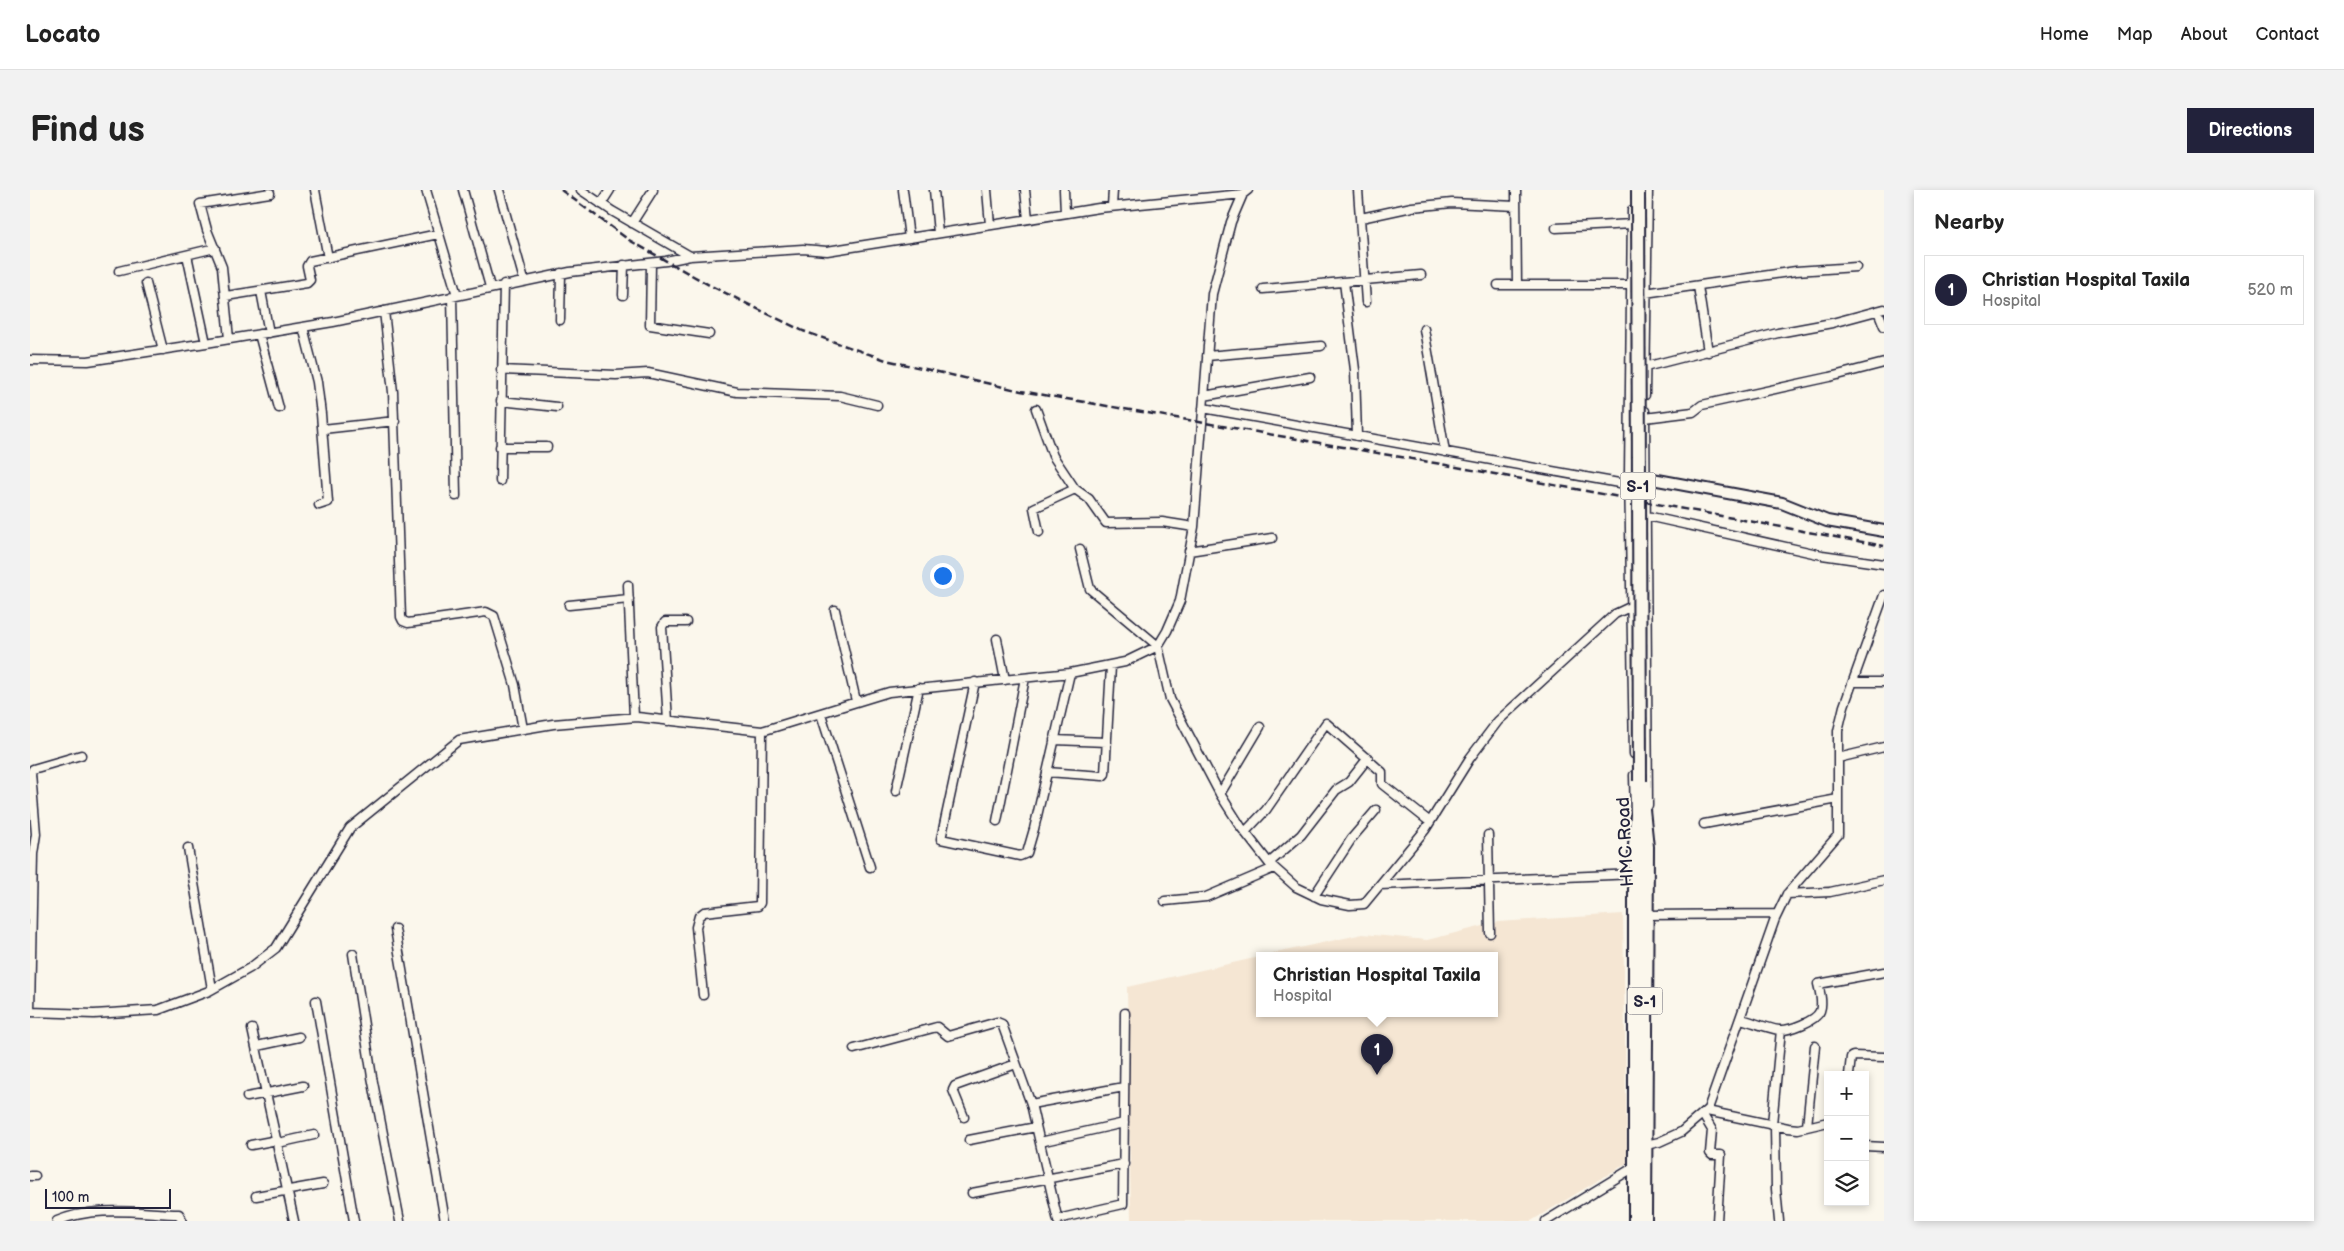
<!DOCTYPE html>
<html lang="en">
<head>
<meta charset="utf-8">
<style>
  body { margin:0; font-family:"Balsamiq Sans",sans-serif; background:#f2f2f2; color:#222 }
  .controls { position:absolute; right:15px; bottom:15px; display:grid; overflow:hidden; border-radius:0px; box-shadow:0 2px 8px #0003 }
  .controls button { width:45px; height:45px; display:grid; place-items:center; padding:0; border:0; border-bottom:1px solid #e0e0e0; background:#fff; color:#222; font:25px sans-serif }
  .scale { position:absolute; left:15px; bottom:12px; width:126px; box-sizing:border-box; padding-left:5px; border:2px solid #22223b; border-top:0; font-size:14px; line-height:18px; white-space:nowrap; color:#22223b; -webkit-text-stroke:4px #fbf7ec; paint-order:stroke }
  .you { position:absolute; left:912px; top:385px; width:18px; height:18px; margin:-12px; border:4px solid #fff; border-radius:50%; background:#1a73e8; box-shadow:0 0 0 8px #1a73e833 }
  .badge { display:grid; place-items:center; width:32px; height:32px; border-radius:50%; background:#22223b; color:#fff; font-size:16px; font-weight:700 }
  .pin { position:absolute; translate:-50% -41px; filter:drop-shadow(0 1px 2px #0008) }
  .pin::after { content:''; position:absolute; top:26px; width:18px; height:15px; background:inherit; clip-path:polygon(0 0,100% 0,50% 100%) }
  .popup { position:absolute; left:1226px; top:762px; width:242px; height:65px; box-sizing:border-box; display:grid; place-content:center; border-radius:0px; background:#fff; filter:drop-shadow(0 1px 4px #0005); font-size:16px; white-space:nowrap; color:#767676 }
  .popup b { font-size:19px; color:#222 }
  .popup::after { content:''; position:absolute; left:50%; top:100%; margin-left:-10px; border:10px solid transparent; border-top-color:#fff }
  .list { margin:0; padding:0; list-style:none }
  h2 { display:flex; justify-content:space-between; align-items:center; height:65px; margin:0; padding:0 20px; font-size:21px }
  h2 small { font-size:16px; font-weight:400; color:#767676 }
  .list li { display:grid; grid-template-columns:32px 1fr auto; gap:15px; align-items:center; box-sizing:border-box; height:70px; margin:0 10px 10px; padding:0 10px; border:1px solid #e0e0e0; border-radius:0px }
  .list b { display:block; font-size:19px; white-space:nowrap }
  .list p { margin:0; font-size:16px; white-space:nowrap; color:#767676 }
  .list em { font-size:16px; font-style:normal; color:#767676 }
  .icon { flex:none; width:28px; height:28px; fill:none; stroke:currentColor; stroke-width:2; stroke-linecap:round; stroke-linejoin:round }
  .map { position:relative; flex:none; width:1854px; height:1031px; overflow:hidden; border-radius:0px }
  header { display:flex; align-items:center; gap:30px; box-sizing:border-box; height:70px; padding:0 25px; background:#fff; border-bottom:1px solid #e0e0e0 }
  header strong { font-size:24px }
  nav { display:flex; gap:28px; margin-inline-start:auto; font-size:18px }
  .intro { display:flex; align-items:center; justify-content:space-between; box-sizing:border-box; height:120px; padding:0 30px }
  h1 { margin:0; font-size:35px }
  .button { padding:12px 22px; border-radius:0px; background:#22223b; color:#fff; font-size:18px; font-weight:700 }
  main { display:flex; gap:30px; padding:0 30px }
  aside { flex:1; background:#fff; border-radius:0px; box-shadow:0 2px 8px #0003 }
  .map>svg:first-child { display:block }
  .built { fill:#f5e6d3 }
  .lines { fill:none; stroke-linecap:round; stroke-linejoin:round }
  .minor-casing { stroke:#22223b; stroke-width:11 }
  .tertiary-casing { stroke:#22223b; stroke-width:14 }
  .primary-casing { stroke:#22223b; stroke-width:16 }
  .minor { stroke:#fbf7ec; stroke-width:8 }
  .tertiary { stroke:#fbf7ec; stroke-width:10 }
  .primary { stroke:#fbf7ec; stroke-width:12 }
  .rail { stroke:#22223b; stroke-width:2.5; stroke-dasharray:8 4; stroke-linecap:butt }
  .primary-bridge-casing { stroke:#22223b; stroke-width:16; stroke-linecap:butt }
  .primary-bridge { stroke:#fbf7ec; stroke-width:12 }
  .labels { text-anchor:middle; stroke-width:4; stroke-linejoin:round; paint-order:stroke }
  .shield { fill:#fbf7ec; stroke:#636270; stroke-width:1 }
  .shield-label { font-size:16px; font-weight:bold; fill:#22223b }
  .street-label { font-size:18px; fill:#22223b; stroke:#fbf7ec }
</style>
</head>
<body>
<header>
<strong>Locato</strong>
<nav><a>Home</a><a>Map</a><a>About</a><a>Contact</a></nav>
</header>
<div class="intro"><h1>Find us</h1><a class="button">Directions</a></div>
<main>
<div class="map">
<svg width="1854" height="1031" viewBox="0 0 1854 1031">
  <rect width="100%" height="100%" fill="#fbf7ec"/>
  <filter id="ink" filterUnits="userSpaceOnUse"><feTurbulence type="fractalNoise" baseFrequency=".02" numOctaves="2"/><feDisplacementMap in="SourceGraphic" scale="10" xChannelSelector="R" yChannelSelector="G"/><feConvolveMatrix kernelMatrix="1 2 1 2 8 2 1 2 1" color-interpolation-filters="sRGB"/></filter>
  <g filter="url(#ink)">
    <!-- built -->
    <path class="built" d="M1593,724L1597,973L1501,1031H1101L1097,797L1229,767L1230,824H1464V766H1232L1333,744L1397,750L1469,732Z"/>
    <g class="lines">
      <defs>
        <path id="minor" d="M285,0L298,68
          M396,0L427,105
          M433,0L460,97
          M469,0L494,90
          M551,0L582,21L660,66
          M873,0L879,48
          M904,0L908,43
          M957,0L960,35
          M995,0L998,29
          M1034,0L1035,23
          M1328,0L1336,112
          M1486,0L1487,95
          M571,14L580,0
          M1082,16L1083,0
          M1602,20L1599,283L1604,564
          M1331,28L1382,17L1422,13L1486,16
          M602,33L623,0
          M1526,38L1602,34
          M157,65L176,153
          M621,73L620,135L679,144
          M89,81L185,58
          M1314,92L1325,180L1327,246
          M116,93L133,160
          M1468,95H1601
          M1668,96L1678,162
          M1233,99L1391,85
          M231,101L239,143
          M1615,103L1766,81L1826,77
          M593,105L594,75
          M196,106L277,93L280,90L277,76L280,71L408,44
          M422,106L426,306
          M354,121L363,202L371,427L373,431L378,433L456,422L464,426L485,495L493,539
          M1848,121L1854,136
          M530,130L531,83
          M273,137L287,192L291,224L298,312L289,315
          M1394,139L1415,262
          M229,144L249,218
          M199,149L192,77L177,40L170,14L240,3
          M1177,166L1291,156
          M0,170L58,171L176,153L303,132L540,82L636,71L660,66L773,59L797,61L1069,18L1213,4L1218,0
          M1615,177L1748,143L1802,133L1854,119
          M471,180L586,185L618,183L707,202L810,206L847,215
          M1615,205L1618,0
          M1174,206L1280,187
          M471,211L527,217
          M1173,218L1600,295
          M1006,219L1023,266L1045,299L1059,309L1076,333L1132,332L1164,337
          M1615,221L1618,615
          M1615,228L1663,222L1672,215L1800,187L1854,173
          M293,239L365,231
          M470,257H517
          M470,291L474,94
          M1617,326L1792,365L1854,374
          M1009,342L1004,318L1045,299
          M1050,359L1060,399L1128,456L1140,509L1190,604L1211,637L1239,673L1266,697L1291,709L1320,715L1334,714L1395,640L1440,568L1468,531L1585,424L1602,416
          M1159,361L1242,348
          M598,395L604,527
          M539,415L599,409
          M805,420L826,511
          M967,449L975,490
          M945,492L911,649L990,666L997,663L1004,639L1040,483
          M1823,492H1854
          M791,524L840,677
          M638,531L632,437L635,432H656
          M1024,550L1077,552
          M1808,568L1854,557
          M1017,582L1073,586L1075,584L1081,476
          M1604,585L1605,626
          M866,601L889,498
          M1190,604L1230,537
          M967,631L995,488
          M1674,634L1808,609
          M1215,642L1236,620L1296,533L1352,582V594L1400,632
          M1458,645L1460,743
          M158,658L182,799
          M1239,673L1271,645L1306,600L1319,592L1338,568
          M1350,695L1605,684
          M1757,704L1800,702L1854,690
          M1284,706L1322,648L1346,620
          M1135,711L1176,707L1244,678
          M1615,725L1747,724
          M365,739L415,1031
          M323,764L342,887L370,1031
          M673,805L666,737L669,726L674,722L728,716L730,713L732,541
          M286,811L324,1031
          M0,822L64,824L128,820L179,801L220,778L246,758L320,638L429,550L523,534L607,527L732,541L859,502L1040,483L1095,472L1128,456L1137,441L1150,411L1164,337L1182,104L1201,32L1213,4
          M0,822L3,664L6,644L1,583L3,579L51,565
          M1711,829C1723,832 1736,838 1749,840C1759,841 1786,831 1790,821C1793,813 1790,802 1788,794L1854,782
          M222,839L264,1031
          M227,856L269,847
          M824,859L903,838L907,837L918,846L967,832L972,834L1001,914L1028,1031
          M1819,885L1821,867L1823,866L1854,867
          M217,907L273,896
          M1001,914L1094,897
          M1677,921L1758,938L1768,939L1798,932
          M1673,925L1682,940L1680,963L1682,965H1691L1687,1031
          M934,927L923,900L925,896L986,874
          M1742,934L1751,840
          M1745,936L1746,999L1749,1031
          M1777,936L1785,856
          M939,950L1006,937
          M1010,952L1094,933
          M248,953L284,945
          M221,955L247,950
          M1616,955L1629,952L1651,942L1678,919L1745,729L1757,704L1808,645V541L1814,516L1854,405
          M1835,956L1854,957
          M0,986H5
          M942,1003L1094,974
          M226,1006L293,994
          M1028,1029L1093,1014L1095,823
          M27,1031C64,1015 109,1023 149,1024L152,1031
          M1516,1031L1606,976"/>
        <path id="tertiary" d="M1617,288L1752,313L1797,331L1854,341"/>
        <path id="primary" d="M1610,591L1617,657L1615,1031
          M1605,1031V656L1607,624"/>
      </defs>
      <!-- minor casing -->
      <use href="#minor" class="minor-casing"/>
      <!-- tertiary casing -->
      <use href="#tertiary" class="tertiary-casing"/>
      <!-- primary casing -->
      <use href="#primary" class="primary-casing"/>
      <!-- minor -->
      <use href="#minor" class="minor"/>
      <!-- tertiary -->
      <use href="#tertiary" class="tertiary"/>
      <!-- primary -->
      <use href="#primary" class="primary"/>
      <!-- rail -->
      <path class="rail" d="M531,0L599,50L681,96L773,141L856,170L991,201L1405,273L1854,356"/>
      <defs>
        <path id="primary-bridge" d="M1608,0L1610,591"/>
      </defs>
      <!-- primary-bridge casing -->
      <use href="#primary-bridge" class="primary-bridge-casing"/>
      <!-- primary-bridge -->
      <use href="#primary-bridge" class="primary-bridge"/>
    </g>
  </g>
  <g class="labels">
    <!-- shield labels -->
    <g class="shield">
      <rect x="1590.5" y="282.5" width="35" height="27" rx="4"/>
      <rect x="1597.5" y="797.5" width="35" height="27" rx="4"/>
    </g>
    <g class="shield-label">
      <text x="1608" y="302">S-1</text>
      <text x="1615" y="817">S-1</text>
    </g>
    <!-- street labels -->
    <g class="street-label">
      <text transform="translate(1595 652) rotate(-93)" y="6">HMC Road</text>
    </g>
  </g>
</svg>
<div class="controls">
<button>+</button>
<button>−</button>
<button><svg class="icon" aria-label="layers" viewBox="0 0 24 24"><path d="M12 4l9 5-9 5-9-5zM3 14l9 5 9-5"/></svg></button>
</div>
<div class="scale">100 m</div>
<div class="you"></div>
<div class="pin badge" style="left:1347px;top:885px">1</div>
<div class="popup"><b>Christian Hospital Taxila</b>Hospital</div>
</div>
<aside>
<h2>Nearby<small></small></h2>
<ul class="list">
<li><span class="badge">1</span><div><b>Christian Hospital Taxila</b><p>Hospital</p></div><em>520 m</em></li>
</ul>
</aside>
</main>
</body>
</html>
